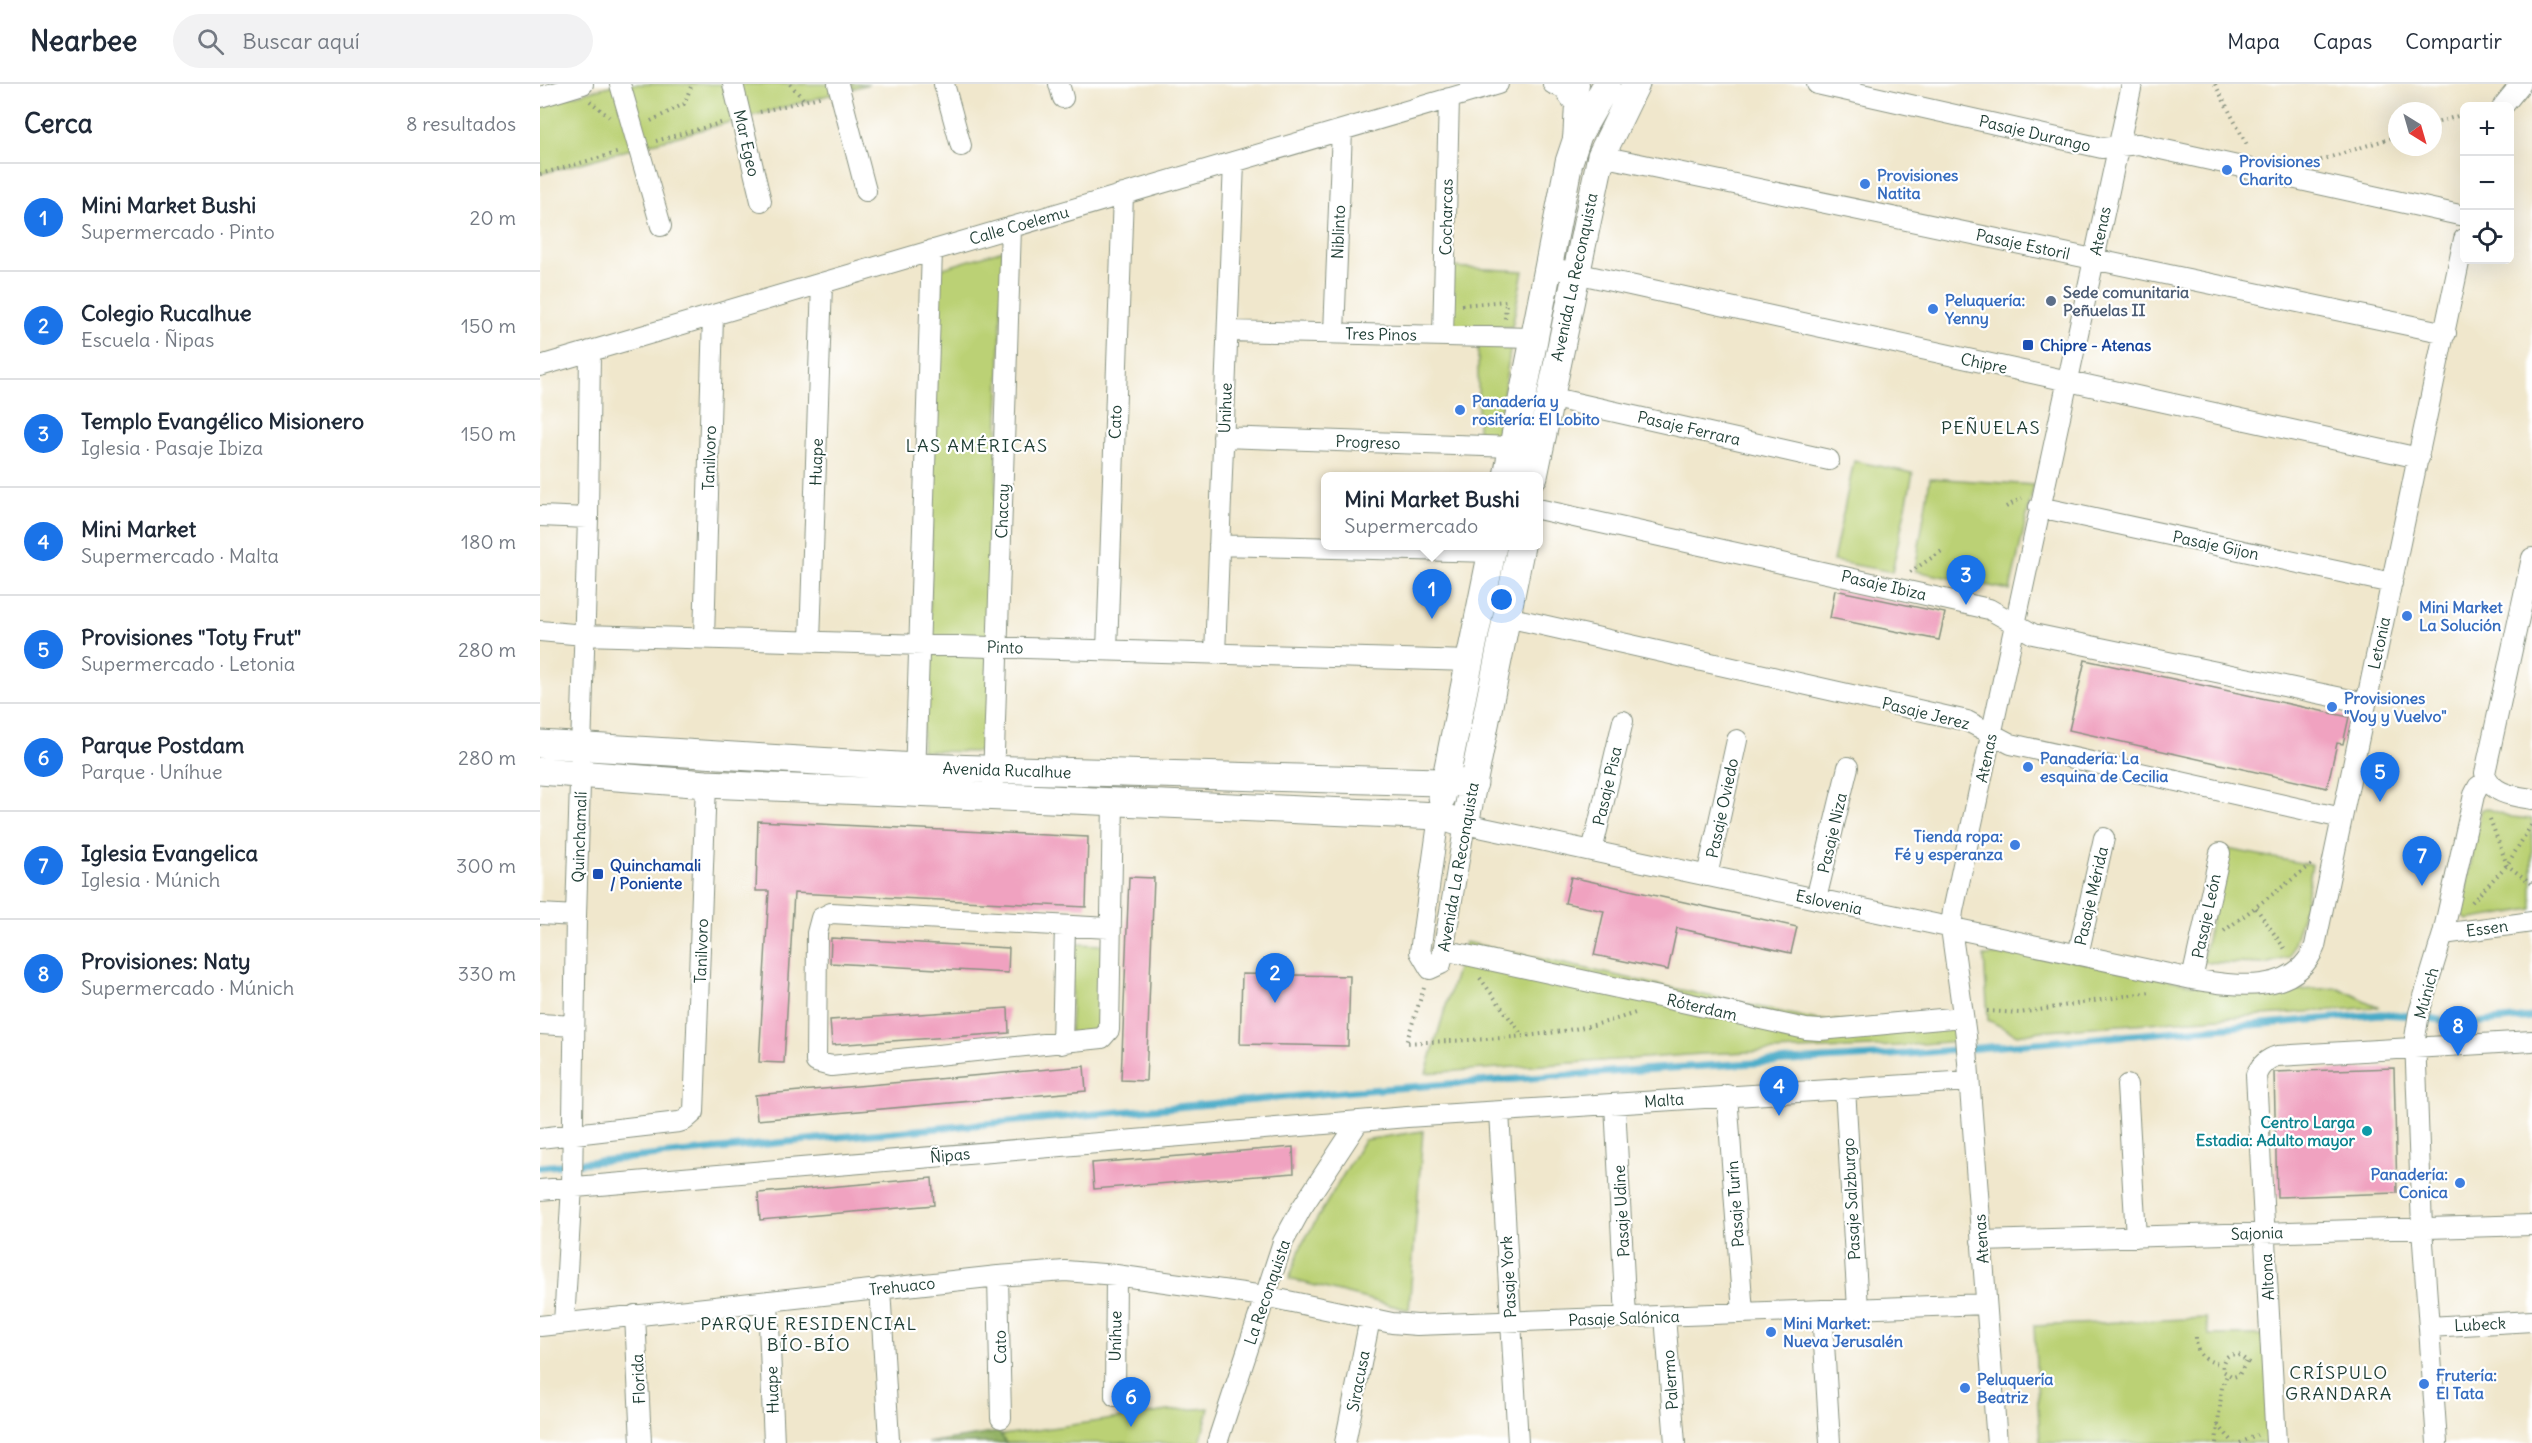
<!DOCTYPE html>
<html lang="es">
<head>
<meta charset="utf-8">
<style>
  body { margin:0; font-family:Delius,sans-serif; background:#f2f2f3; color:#1f2937 }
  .controls { position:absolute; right:18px; top:18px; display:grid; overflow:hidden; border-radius:9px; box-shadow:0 6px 24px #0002 }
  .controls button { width:54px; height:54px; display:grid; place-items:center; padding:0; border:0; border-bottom:2px solid #e0e1e3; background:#fff; color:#1f2937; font:30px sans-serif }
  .compass { position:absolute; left:1848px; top:18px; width:54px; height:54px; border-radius:50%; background:#fff; box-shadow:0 6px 24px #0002; rotate:143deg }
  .you { position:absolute; left:962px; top:516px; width:21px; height:21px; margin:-15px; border:4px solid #fff; border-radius:50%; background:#1a73e8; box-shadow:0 0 0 9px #1a73e833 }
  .badge { display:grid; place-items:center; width:39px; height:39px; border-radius:50%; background:#1a73e8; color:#fff; font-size:20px; font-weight:700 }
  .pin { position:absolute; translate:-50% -50px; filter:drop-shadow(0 2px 3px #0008) }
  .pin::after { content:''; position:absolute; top:32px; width:21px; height:18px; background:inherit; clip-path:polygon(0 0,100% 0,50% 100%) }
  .popup { position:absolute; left:781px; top:388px; width:222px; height:78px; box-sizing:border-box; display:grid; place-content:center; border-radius:9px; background:#fff; filter:drop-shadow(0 2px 4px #0005); font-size:20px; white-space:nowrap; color:#747a83 }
  .popup b { font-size:22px; color:#1f2937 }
  .popup::after { content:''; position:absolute; left:50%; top:100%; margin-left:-12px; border:12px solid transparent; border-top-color:#fff }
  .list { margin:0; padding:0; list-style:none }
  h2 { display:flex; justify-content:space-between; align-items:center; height:78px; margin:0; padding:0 24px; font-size:26px }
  h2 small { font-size:20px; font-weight:400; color:#747a83 }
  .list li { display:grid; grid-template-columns:39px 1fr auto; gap:18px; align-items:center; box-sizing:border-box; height:108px; padding:0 24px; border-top:2px solid #e0e1e3 }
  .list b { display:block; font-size:22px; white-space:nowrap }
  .list p { margin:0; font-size:20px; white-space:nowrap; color:#747a83 }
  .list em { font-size:20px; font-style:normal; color:#747a83 }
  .icon { flex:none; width:33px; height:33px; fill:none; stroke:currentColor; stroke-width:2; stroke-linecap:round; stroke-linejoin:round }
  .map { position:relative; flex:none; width:1992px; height:1359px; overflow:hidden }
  header { display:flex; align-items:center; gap:36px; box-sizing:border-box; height:84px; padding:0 30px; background:#fff; border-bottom:2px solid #e0e1e3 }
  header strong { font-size:28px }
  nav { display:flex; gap:33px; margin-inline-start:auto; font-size:21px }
  .search { width:420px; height:54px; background:#f2f2f3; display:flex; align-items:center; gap:15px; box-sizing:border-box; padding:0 21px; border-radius:33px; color:#747a83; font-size:22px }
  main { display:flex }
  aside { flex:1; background:#fff }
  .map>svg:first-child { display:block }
  .green { fill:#bbd175; stroke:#6d8754; stroke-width:1.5 }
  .forest { fill:#94b366; stroke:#5a784d; stroke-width:1.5 }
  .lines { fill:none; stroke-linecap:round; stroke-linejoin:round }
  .stream { stroke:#49abc8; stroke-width:7 }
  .building { fill:#f0a2c0 }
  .street-casing { stroke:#889280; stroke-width:22 }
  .secondary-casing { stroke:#889280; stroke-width:29 }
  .path { stroke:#889280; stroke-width:4; stroke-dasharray:1.5 4.5; stroke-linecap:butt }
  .street { stroke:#fff; stroke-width:20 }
  .secondary { stroke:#fff; stroke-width:27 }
  .shop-dot { fill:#3f7fe0; stroke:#fff; stroke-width:2 }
  .service-dot { fill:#5c6f8a; stroke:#fff; stroke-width:2 }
  .transit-dot { fill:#1a4fb4; stroke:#fff; stroke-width:2 }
  .culture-dot { fill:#0f9aa8; stroke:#fff; stroke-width:2 }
  .labels { text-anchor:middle; stroke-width:4.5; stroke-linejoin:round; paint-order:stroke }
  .street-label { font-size:16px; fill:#1f3d34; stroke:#fff }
  .shop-label { font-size:16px; font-weight:bold; fill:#366cbe; stroke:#fff; text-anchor:start }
  .service-label { font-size:16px; font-weight:bold; fill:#4e5e75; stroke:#fff; text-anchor:start }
  .transit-label { font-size:16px; font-weight:bold; fill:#164399; stroke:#fff; text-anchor:start }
  .culture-label { font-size:16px; font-weight:bold; fill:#0d838f; stroke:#fff; text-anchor:end }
  .neighbourhood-label { font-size:18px; letter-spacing:1.5px; fill:#1f3d34; stroke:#fff }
</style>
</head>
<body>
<header>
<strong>Nearbee</strong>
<div class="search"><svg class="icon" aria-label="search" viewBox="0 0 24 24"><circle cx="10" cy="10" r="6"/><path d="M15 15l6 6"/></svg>Buscar aquí</div>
<nav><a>Mapa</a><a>Capas</a><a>Compartir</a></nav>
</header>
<main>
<aside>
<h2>Cerca<small>8 resultados</small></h2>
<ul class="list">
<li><span class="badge">1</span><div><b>Mini Market Bushi</b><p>Supermercado · Pinto</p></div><em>20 m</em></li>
<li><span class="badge">2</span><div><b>Colegio Rucalhue</b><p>Escuela · Ñipas</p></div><em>150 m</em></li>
<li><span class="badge">3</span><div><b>Templo Evangélico Misionero</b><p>Iglesia · Pasaje Ibiza</p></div><em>150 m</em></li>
<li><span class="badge">4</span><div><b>Mini Market</b><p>Supermercado · Malta</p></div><em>180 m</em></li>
<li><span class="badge">5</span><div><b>Provisiones &quot;Toty Frut&quot;</b><p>Supermercado · Letonia</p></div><em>280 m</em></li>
<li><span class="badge">6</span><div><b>Parque Postdam</b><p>Parque · Uníhue</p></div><em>280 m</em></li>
<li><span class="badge">7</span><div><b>Iglesia Evangelica</b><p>Iglesia · Múnich</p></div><em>300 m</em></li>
<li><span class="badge">8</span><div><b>Provisiones: Naty</b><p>Supermercado · Múnich</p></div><em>330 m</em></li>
</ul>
</aside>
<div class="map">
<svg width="1992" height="1359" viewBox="0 0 1992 1359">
  <rect width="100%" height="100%" fill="#fff"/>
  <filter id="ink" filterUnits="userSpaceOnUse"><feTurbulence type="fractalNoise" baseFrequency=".0167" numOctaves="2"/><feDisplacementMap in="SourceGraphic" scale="12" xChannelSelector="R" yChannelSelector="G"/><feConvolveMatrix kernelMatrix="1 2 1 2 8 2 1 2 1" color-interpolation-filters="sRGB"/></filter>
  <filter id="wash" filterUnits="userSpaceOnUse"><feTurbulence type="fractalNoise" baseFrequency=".008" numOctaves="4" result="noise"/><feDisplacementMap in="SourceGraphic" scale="24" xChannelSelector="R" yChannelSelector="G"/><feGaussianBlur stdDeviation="1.35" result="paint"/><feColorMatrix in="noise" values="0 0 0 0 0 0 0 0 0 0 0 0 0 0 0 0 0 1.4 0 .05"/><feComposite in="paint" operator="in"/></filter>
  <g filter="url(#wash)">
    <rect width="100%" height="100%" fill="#f0e7cc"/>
    <!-- green -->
    <path class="green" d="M77,0H329L0,90V20Z
      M463,166L452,546L444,556L395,555L389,546L397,186Z
      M911,183L983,187L972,243L918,241L910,235Z
      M938,260L971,261L957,351H938Z
      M1314,377L1373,389L1352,488L1293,477Z
      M1390,394L1494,401L1470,506L1375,487Z
      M391,569L442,571L451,576L448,668L382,667L384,575Z
      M1946,724L1971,733L1992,735V825L1927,836L1921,830L1941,726Z
      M1687,765L1772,781L1763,829L1750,873L1725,880L1662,878Z
      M925,858L1277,936L1414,940L1434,956L1357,962L1162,970L886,989Z
      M533,860L566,861L564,940L554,948L530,950Z
      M1499,869L1695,909L1799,904L1838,923L1508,946L1477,951L1448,936L1444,872Z
      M883,1047L869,1226L749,1195L762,1160L824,1056Z
      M1666,1234L1669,1251H1731L1740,1359H1500L1494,1242Z
      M669,1324L660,1359H407L628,1327Z"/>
    <!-- forest -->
    <path class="forest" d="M459,1348L466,1359H387Z"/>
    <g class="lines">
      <!-- stream -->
      <path class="stream" d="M0,1083L287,1054L815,1007L1098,986L1367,970L1841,930L1877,932L1923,940L1992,933"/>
    </g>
    <g id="blocks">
      <!-- building -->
      <path class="building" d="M1295,506L1405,529L1399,556L1290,534Z
        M1545,576L1809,633L1803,660L1797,659L1787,704L1529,646Z
        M218,737L548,753L546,823L254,809L244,979L219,978L229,807H216Z
        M589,793L614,794L606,997L581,996Z
        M1031,793L1257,843L1251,869L1137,844L1128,886L1054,871L1064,827L1025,819Z
        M291,854L469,864L468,889L290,879Z
        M702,890L810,892L808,962L700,960Z
        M468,924L469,949L292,961L290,936Z
        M544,982L546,1007L217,1036L215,1011Z
        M1854,984L1857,1109L1737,1113L1734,988Z
        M753,1063L754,1089L554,1105L552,1079Z
        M392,1094L394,1121L220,1136L218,1109Z"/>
    </g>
  </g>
  <g filter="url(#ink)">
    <use href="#blocks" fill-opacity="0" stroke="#889280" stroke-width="1.5"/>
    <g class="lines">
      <defs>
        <path id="street" d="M80,0L121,142
          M193,0L221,117
          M298,0L326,107
          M404,0L421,62
          M519,0L523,14
          M1013,0L1023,4L1035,20
          M1277,0L1562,64L1598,60L1924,132
          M0,13L43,0
          M1963,22L1981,0
          M1033,57L1035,20L1039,0
          M1061,72L1906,249
          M1008,183L1879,374
          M688,247L994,254
          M794,249L802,46
          M903,252L909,14
          M0,282L958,0
          M1009,313L1289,376
          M683,353L973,363
          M1499,423L1852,499
          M998,425L1449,525L1493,550L1826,619
          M0,432L48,434
          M679,461L952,468
          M1992,474L1945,689C1951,710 1973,712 1992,715
          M967,533L1427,637L1471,660L1802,734
          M0,547L44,551L930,577
          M164,554L173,231
          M270,557L282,199
          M567,566L583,110
          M675,570L694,78
          M375,694L392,166
          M453,698L471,143
          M899,732L880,868L890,885L901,880L925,740L1652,895C1695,902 1756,912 1775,862L1924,155
          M1052,767L1083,637
          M1167,792L1197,656
          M1276,815L1308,683
          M0,830L36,832
          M569,844L291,829L281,834L277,849L276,978L291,982L562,954L569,946L573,717
          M1903,850L1992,838
          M903,866L1266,945L1280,946L1423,933
          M1538,871L1564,754
          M1652,895L1680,769
          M0,940L34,942
          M522,960L525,842
          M1587,1001L1596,1153
          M1305,1004L1318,1225
          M1187,1011L1203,1229
          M1075,1020L1086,1234
          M959,1028L978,1359
          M0,1054L139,1038L145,1036L154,1028L166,700
          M0,1106L867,1033L1429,997
          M1441,1157L1992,1141
          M458,1192L461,1334
          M340,1204L349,1356
          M228,1217L234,1359
          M1282,1226L1290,1359
          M95,1231L101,1359
          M1125,1232L1135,1359
          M24,1239L32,1102L36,832L48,434L50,267
          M0,1242L458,1192L525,1187L576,1191L724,1212L852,1239L877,1241L1446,1220
          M1889,1243L1992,1237
          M575,1312L576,1191
          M677,1359L743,1158L761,1125L819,1037
          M805,1359L830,1235
          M1457,1359L1426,952L1411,844L1413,827L1592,0
          M1736,1359L1716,991C1721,980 1727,975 1737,972L1992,957
          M1897,1359L1882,1144L1875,954L1879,929L1903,850L1934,711L1938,703L1947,696"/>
        <path id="secondary" d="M967,392L1029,78L1038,51L1067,0
          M994,392L1061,72L1096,0
          M0,660L375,683L934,699
          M0,687L166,700L899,732L925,740L981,462
          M902,713L953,462"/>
      </defs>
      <!-- street casing -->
      <use href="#street" class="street-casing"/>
      <!-- secondary casing -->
      <use href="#secondary" class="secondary-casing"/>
      <!-- path -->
      <path class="path" d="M250,0L264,16
        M1675,0L1708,63
        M50,17L69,33
        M220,28L283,12
        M111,37L144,20L152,0
        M1893,40L1924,30
        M116,57L184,38
        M1775,78L1857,52
        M0,90L80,68
        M922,221L966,217L965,235
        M1466,423L1482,414
        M1370,488L1402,467
        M1950,735L1967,781L1992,800
        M1932,818L1967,781L1992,740
        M1716,824L1747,868
        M1684,847L1771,781
        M940,894L982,951
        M884,904L866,959C943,955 1021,955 1095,929
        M1447,927L1480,929L1610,908
        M1656,1253C1656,1272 1665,1276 1681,1281
        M1706,1278L1699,1291L1693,1293L1683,1287C1681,1277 1687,1268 1698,1271C1703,1273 1706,1278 1712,1280
        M1678,1341L1694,1359
        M1676,1359L1682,1303L1687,1291
        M1700,1359L1717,1351"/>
      <!-- street -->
      <use href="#street" class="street"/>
      <!-- secondary -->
      <use href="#secondary" class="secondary"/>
    </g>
  </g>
  <!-- markers -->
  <g class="shop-dot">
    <circle cx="1687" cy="86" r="6"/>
    <circle cx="1325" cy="100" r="6"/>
    <circle cx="1393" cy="225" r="6"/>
    <circle cx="920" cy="326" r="6"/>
    <circle cx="1867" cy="532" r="6"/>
    <circle cx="1792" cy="623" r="6"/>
    <circle cx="1488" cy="683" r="6"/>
    <circle cx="1475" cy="761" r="6"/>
    <circle cx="1920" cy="1099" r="6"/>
    <circle cx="1231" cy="1248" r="6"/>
    <circle cx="1884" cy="1300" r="6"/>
    <circle cx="1425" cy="1304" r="6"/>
  </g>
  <circle class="service-dot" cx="1511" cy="217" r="6"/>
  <g class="transit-dot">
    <rect x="1482" y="255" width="12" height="12" rx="3"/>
    <rect x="52" y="784" width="12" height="12" rx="3"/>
  </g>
  <circle class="culture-dot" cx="1827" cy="1047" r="6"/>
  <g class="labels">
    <!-- street labels -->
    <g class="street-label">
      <text transform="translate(1495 49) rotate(13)" y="6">Pasaje Durango</text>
      <text transform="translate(207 59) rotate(77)" y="6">Mar Egeo</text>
      <text transform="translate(906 133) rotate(-89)" y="6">Cocharcas</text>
      <text transform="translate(479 141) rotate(-16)" y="6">Calle Coelemu</text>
      <text transform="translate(1560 147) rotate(-78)" y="6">Atenas</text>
      <text transform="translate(798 148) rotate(-88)" y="6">Niblinto</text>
      <text transform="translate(1483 160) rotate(12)" y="6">Pasaje Estoril</text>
      <text transform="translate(1034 193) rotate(-78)" y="6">Avenida La Reconquista</text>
      <text transform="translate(841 250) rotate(1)" y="6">Tres Pinos</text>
      <text transform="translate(1444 279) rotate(12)" y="6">Chipre</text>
      <text transform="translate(685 324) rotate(-88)" y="6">Unihue</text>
      <text transform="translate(575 338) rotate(-88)" y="6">Cato</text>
      <text transform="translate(1149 344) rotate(13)" y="6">Pasaje Ferrara</text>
      <text transform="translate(828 358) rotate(2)" y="6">Progreso</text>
      <text transform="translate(169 374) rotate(-88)" y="6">Tanilvoro</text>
      <text transform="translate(276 378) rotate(-88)" y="6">Huape</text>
      <text transform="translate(462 427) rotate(-88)" y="6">Chacay</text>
      <text transform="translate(1676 461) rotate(12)" y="6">Pasaje Gijon</text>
      <text transform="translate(1344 501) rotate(13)" y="6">Pasaje Ibiza</text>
      <text transform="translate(1839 559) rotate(-78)" y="6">Letonia</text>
      <text transform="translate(465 563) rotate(2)" y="6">Pinto</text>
      <text transform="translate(1386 629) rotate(14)" y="6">Pasaje Jerez</text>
      <text transform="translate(1446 674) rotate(-78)" y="6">Atenas</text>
      <text transform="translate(467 686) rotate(2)" y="6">Avenida Rucalhue</text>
      <text transform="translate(1067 702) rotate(-77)" y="6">Pasaje Pisa</text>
      <text transform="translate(1182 724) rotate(-78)" y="6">Pasaje Oviedo</text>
      <text transform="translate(1292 749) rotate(-77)" y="6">Pasaje Niza</text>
      <text transform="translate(39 753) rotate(-88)" y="6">Quinchamalí</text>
      <text transform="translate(918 783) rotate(-80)" y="6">Avenida La Reconquista</text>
      <text transform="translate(1551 812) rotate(-77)" y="6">Pasaje Mérida</text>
      <text transform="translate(1289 818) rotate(12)" y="6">Eslovenia</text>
      <text transform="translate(1666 832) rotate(-78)" y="6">Pasaje León</text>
      <text transform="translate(1947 844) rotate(-8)" y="6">Essen</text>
      <text transform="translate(161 867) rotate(-88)" y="6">Tanilvoro</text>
      <text transform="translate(1886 909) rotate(-75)" y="6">Múnich</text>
      <text transform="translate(1162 923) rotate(13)" y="6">Róterdam</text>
      <text transform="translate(1124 1016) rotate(-4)" y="6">Malta</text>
      <text transform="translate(410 1071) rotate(-5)" y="6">Ñipas</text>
      <text transform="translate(1311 1115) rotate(-93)" y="6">Pasaje Salzburgo</text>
      <text transform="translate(1195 1120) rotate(-94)" y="6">Pasaje Turín</text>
      <text transform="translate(1081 1127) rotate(-93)" y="6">Pasaje Udine</text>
      <text transform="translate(1717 1149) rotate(-2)" y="6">Sajonia</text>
      <text transform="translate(1441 1155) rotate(-94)" y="6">Atenas</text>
      <text transform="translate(968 1193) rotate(-93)" y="6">Pasaje York</text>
      <text transform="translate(1727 1193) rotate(-93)" y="6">Altona</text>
      <text transform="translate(362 1202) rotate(-6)" y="6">Trehuaco</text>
      <text transform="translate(727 1208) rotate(-71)" y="6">La Reconquista</text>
      <text transform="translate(1084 1234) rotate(-2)" y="6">Pasaje Salónica</text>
      <text transform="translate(1940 1240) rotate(-3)" y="6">Lubeck</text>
      <text transform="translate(575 1252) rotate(-89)" y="6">Uníhue</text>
      <text transform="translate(460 1263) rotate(-91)" y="6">Cato</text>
      <text transform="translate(98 1295) rotate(-93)" y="6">Florida</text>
      <text transform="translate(1130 1296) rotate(-94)" y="6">Palermo</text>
      <text transform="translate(818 1297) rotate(-79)" y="6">Siracusa</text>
      <text transform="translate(232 1306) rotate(-92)" y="6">Huape</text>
    </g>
    <!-- shop labels -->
    <g class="shop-label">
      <text x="1699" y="83">Provisiones<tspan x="1699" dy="18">Charito</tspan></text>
      <text x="1337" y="97">Provisiones<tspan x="1337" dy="18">Natita</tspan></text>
      <text x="1405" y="222">Peluquería:<tspan x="1405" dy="18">Yenny</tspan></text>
      <text x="932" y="323">Panadería y<tspan x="932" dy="18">rositería: El Lobito</tspan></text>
      <text x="1879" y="529">Mini Market<tspan x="1879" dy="18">La Solución</tspan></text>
      <text x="1804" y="620">Provisiones<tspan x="1804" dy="18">"Voy y Vuelvo"</tspan></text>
      <text x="1500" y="680">Panadería: La<tspan x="1500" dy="18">esquina de Cecilia</tspan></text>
      <text x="1463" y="758" text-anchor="end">Tienda ropa:<tspan x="1463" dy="18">Fé y esperanza</tspan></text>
      <text x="1908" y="1096" text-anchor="end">Panadería:<tspan x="1908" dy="18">Conica</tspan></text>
      <text x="1243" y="1245">Mini Market:<tspan x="1243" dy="18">Nueva Jerusalén</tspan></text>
      <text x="1896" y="1297">Frutería:<tspan x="1896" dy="18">El Tata</tspan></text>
      <text x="1437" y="1301">Peluquería<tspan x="1437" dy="18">Beatriz</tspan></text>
    </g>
    <!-- service labels -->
    <g class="service-label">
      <text x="1523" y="214">Sede comunitaria<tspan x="1523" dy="18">Peñuelas II</tspan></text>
    </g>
    <!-- transit labels -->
    <g class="transit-label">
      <text x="1500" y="267">Chipre - Atenas</text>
      <text x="70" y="787">Quinchamali<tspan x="70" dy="18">/ Poniente</tspan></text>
    </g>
    <!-- culture labels -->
    <g class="culture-label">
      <text x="1815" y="1044">Centro Larga<tspan x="1815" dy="18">Estadia: Adulto mayor</tspan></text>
    </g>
    <!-- neighbourhood labels -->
    <g class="neighbourhood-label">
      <text x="1451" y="350">PEÑUELAS</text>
      <text x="437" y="368">LAS AMÉRICAS</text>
      <text x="269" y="1246">PARQUE RESIDENCIAL<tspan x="269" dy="21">BÍO-BÍO</tspan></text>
      <text x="1799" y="1295">CRÍSPULO<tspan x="1799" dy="21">GRANDARA</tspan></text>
    </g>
  </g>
</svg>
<div class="controls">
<button>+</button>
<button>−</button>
<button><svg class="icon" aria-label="locate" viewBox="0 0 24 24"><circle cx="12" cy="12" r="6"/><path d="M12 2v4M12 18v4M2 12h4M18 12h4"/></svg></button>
</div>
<svg class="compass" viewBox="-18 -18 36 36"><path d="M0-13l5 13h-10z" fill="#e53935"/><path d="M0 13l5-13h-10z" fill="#747a83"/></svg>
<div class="you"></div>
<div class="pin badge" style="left:892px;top:535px">1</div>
<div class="popup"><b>Mini Market Bushi</b>Supermercado</div>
<div class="pin badge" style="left:735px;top:919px">2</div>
<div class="pin badge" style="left:1426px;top:521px">3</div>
<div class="pin badge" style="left:1239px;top:1032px">4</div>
<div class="pin badge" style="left:1840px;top:718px">5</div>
<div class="pin badge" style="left:591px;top:1343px">6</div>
<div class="pin badge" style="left:1882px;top:802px">7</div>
<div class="pin badge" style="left:1918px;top:972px">8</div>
</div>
</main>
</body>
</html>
